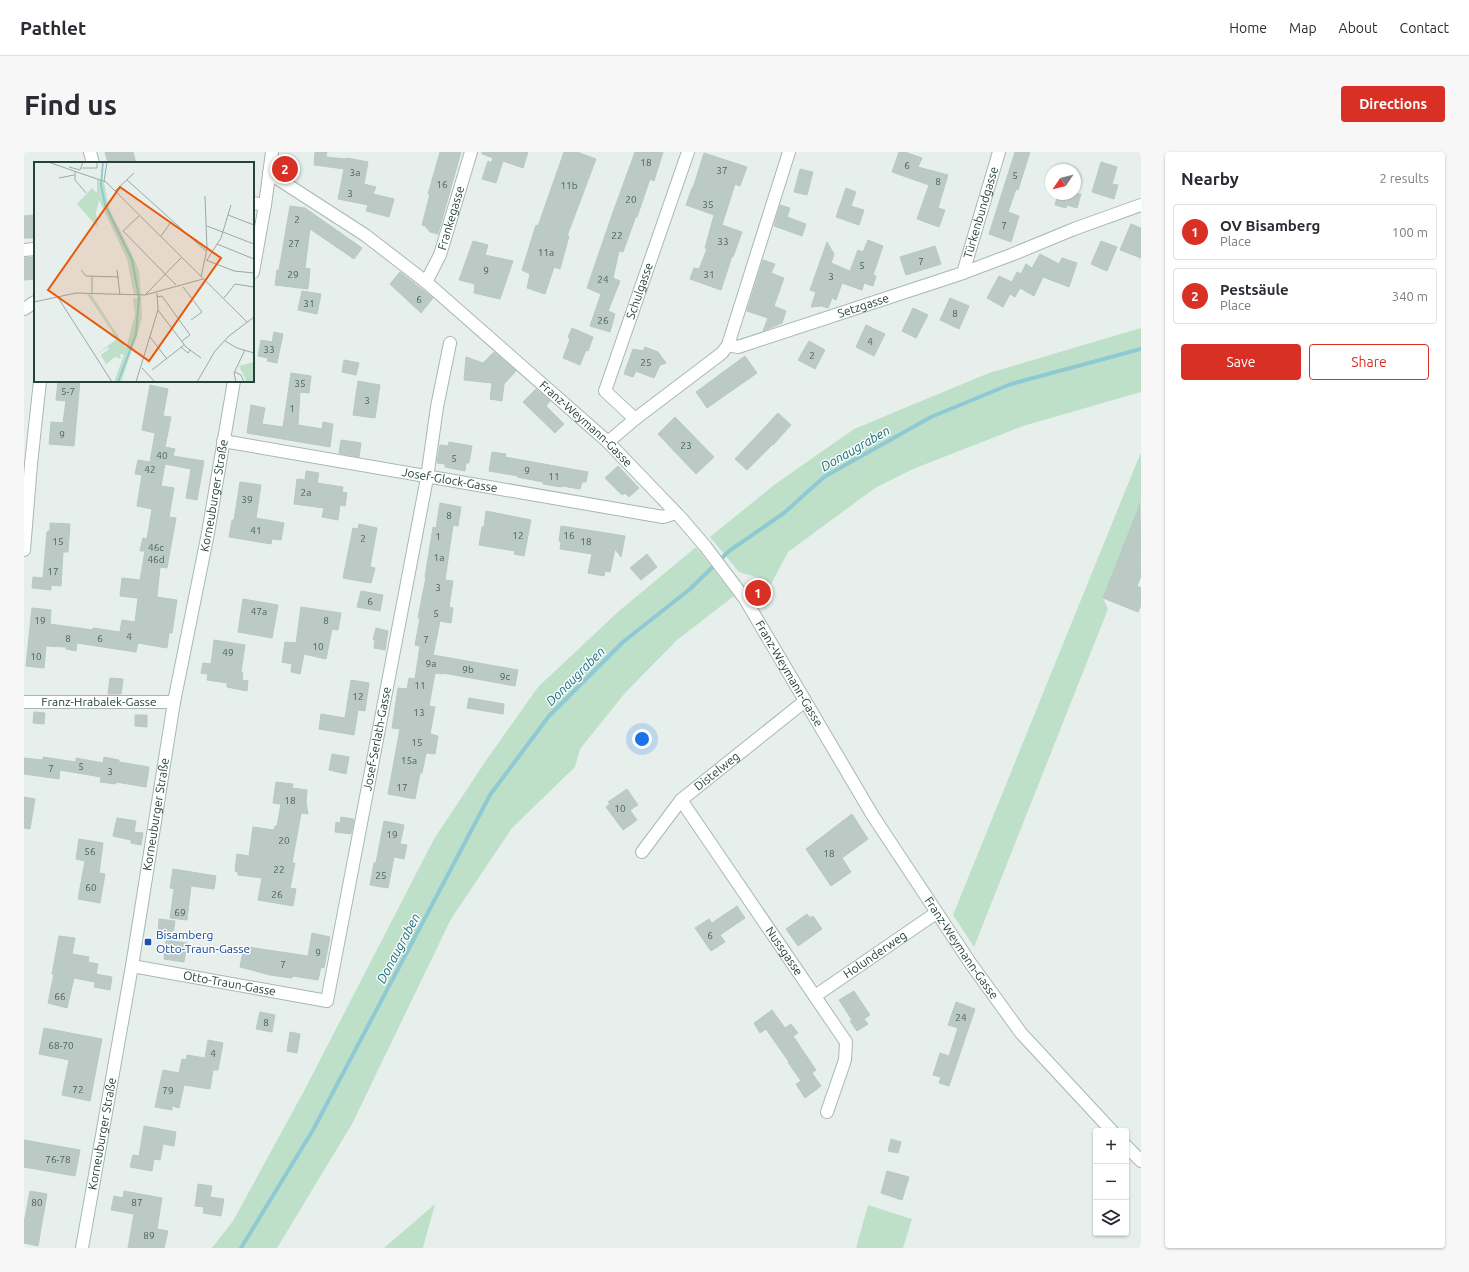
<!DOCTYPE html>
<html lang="en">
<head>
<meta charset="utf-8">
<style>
  body { margin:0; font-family:Ubuntu,sans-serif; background:#f7f7f7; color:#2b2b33 }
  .controls { position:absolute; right:12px; bottom:12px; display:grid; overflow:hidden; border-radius:4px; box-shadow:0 1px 3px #0004 }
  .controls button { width:36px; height:36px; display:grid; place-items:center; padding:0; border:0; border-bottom:1px solid #e1e1e2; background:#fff; color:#2b2b33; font:20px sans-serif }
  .compass { position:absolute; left:1021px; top:12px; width:36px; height:36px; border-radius:50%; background:#fff; box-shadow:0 1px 3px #0004; rotate:235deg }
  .you { position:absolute; left:618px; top:587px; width:14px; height:14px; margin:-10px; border:3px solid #fff; border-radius:50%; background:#1a73e8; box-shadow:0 0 0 6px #1a73e833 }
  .badge { display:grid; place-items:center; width:26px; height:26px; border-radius:50%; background:#d93025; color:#fff; font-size:13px; font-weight:700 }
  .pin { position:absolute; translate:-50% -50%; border:2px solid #fff; box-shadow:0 1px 4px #0006 }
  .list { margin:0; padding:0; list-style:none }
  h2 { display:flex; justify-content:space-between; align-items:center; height:52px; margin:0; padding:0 16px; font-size:17px }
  h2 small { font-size:13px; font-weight:400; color:#7c7c81 }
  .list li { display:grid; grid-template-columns:26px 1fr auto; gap:12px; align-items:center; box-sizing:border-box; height:56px; margin:0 8px 8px; padding:0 8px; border:1px solid #e1e1e2; border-radius:4px }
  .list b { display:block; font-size:15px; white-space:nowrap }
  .list p { margin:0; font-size:13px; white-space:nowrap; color:#7c7c81 }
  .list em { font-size:13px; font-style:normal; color:#7c7c81 }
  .actions { display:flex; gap:8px; padding:12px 16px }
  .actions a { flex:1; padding:9px 0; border:1px solid #d93025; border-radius:4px; text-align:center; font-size:14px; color:#d93025 }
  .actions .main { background:#d93025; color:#fff }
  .icon { flex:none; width:22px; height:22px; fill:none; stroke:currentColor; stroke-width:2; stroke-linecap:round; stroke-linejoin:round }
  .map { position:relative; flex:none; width:1117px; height:1096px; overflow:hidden; border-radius:4px }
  header { display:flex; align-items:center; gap:24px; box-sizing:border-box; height:56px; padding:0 20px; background:#fff; border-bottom:1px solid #e1e1e2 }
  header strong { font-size:19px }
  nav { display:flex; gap:22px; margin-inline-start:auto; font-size:14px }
  .intro { display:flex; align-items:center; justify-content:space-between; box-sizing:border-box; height:96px; padding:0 24px }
  h1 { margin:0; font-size:28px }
  .button { padding:10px 18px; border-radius:4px; background:#d93025; color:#fff; font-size:14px; font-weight:700 }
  main { display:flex; gap:24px; padding:0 24px }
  aside { flex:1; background:#fff; border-radius:4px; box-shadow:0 1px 3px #0004 }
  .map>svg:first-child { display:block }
  .green { fill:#bfe0c8 }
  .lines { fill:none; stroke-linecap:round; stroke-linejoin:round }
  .stream { stroke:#8ec9d4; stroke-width:4 }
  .building { fill:#bbcac4; stroke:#b8c9c2 }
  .minor-casing { stroke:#a8b8b2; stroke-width:14 }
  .tertiary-casing { stroke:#a8b8b2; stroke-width:14 }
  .minor { stroke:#fff; stroke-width:12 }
  .tertiary { stroke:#fff; stroke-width:12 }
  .transit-dot { fill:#1a4fb4; stroke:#f7fbf9; stroke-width:1.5 }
  .labels { text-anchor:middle; stroke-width:3; stroke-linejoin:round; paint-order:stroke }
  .number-label { font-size:10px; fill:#4a645c }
  .street-label { font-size:12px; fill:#24423a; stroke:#f7fbf9 }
  .transit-label { font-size:12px; fill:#164399; stroke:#f7fbf9; text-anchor:start }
  .water-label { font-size:13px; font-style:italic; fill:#1c6f80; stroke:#f7fbf9 }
  .inset-river { fill:none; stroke:#8ec9d4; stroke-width:2 }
  .inset-road { fill:none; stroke:#98aaa4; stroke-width:1 }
  .view { fill:#e8590c; fill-opacity:0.15; stroke:#e8590c; stroke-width:2 }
  .inset-edge { fill:none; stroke:#24423a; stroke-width:2 }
</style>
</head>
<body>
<header>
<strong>Pathlet</strong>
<nav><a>Home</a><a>Map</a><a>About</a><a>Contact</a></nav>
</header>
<div class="intro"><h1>Find us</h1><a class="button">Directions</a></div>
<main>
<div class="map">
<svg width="1117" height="1096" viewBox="0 0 1117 1096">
  <rect width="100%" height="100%" fill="#e6efeb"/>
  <!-- green -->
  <path class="green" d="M1117,176V240L999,274L889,317L851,336L764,400L745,436L735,426L715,420L686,385L750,333L830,277L965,221Z
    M1117,300V351L1079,446L1084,457L950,795L929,763Z
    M672,395L710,444L653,488L601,541L556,597L551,615L488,676L427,767L328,972L253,1096H188L209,1069L280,939L410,687L461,610L514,535L595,459Z
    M411,1052L399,1096H360Z
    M844,1053L888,1067L879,1096H832Z"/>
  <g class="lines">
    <!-- stream -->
    <path class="stream" d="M217,1096L289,978L466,643L525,564L599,490L666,437L705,399L760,361L800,325L907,265L987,232L1117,197"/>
  </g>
  <!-- building -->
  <path class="building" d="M81,0H109L112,11H84Z
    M291,0H303L302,5L322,7L323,6L344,10L340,32L352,35L349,42L370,47L365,65L342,59L344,53L314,47L320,17L290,13Z
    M416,0H437L414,82L406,80L401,74L398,73L406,42H404Z
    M458,0H504L499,16L479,9L472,31L458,27L464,9L467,11L469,6L458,2Z
    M540,0H553L572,7L543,84H545L536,117L530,115L521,142L503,136L506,122L498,118L512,73L514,74Z
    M611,0H639L630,29L626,27L613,65L612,64L599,100L595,99L589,126L596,129L584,159L591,162L586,180L566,174L577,142L563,136L587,66Z
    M875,0H881L898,6L894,15L924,23L914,56L921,58L915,75L893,67L905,33L868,20Z
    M991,0H1006L994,38L992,37L984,60L995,64L987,90L965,82Z
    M680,1L723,15L716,34L711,32L698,73L718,80L709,105L708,104L697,138L666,127L670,116L675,117L683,97L681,96L690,63L662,53L668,36H669Z
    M1077,10L1093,15L1088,32L1094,33L1090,47L1068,40Z
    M776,17L789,20L783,43L770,40Z
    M822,36L832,40L827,54L840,58L835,73L812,65Z
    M1034,42H1057L1053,56L1043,53L1042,56L1031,53Z
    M756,53L766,56L763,65L782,72L778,84L750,74Z
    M266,54L281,56L338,96L330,107L286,77L281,116L286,117L284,137L251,133L253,118H255Z
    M11,63V86H0V64Z
    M1107,72L1117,76V106L1096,98Z
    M844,88L859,94L849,123L852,124L849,134L840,131L838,138L818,131L812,148L808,146L804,156L798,154L787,155L792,140L786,138L803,90L810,102L807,111L826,119L834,98L839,100Z
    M449,89L464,93L461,103L489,109L476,147L450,141L451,132L435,128Z
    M1077,89L1093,95L1083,119L1067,112Z
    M911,94L917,112L882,123L876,105Z
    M1016,102L1035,112L1038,106L1053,111L1045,135L1019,125L1010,144L996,136L991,145L986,142L979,155L963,146L975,124L988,130L993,120L997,122L1002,112L1008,116Z
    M11,105V127L0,128V106Z
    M739,108L751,112L747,121L760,126L750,154L762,159L758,171L739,179L744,166L723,159Z
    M376,120L409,146L397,161L366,132Z
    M278,139L297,142L293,162L274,158Z
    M926,146L945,154L935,177L916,168Z
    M889,156L904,163L892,186L878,179Z
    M842,173L861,182L850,204L832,195Z
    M548,176L569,185L564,199L562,198L556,213L539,206L546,187L544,185Z
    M250,180L259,182L253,211L243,209L244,206L234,204L237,188L248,190Z
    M785,189L801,198L791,217L774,208Z
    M621,195L634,200L642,211L636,213L630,226L612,219L609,225L600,222L609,197L619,199Z
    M470,200L492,219L480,232L478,249L466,247L468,231L440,228L442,205L459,211Z
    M721,204L733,221L683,256L672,240Z
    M320,208L335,211L332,223L318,220Z
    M267,221L287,224L285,241L276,240L274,273L298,277L299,270L309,272L306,295L223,281L227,253L241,256L238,272L259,275Z
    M34,229H56L50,294L25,292L27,270L39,271L42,249L32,248Z
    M334,229L356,233L351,266L329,263Z
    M126,233L144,237L139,264L147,265L141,295L151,297L149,304L180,309L173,348L162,346L167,317L141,312L137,334L150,336L145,365L152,366L143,416L136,415L133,445L153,448L148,481H145L143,496L114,491L112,500L53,491L52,499L42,497V495L22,494L20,516L2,514L8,456L27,458L26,472L69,478V476L96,480L98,468L111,470L114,446L96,444L98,426L116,428L121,399H116L119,386L123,387L128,357L113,354L118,323L111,322L114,308L126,310L131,281L118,278Z
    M512,237L526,249L522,254L540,272L531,281L499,250Z
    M754,261L767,273L749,293V292L723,318L711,307Z
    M651,265L690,305L672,322L634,282Z
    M317,288L337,291L335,305L315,301Z
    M425,290L448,294L445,311H442L441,319L421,315V312L413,311L416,293L424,294Z
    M468,300L482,302L481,305L564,320L562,330H558L556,337L538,334L537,335L519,332V330L493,325L494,324L465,319Z
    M594,314L615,336L605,345L601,341L598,343L581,326Z
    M282,319L295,321L293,331L319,335L318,340L323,341L321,354L316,353L314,368L298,365L300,356L270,352L273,327L281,328Z
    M216,330L237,333L232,366L260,371L257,388L248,387L247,392L205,385L208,368H210Z
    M416,351L437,355L434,374L429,373L421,428L429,429L425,455L429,456L427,471L416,469L409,503L494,518L491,534L419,521V522L411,521L405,554L411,555L406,582L414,584L411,602L402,601L398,621H396L391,647L364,642L376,577L368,576L374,536L383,537L385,526L391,527L396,494L391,493L396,466H394L402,425H401L409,375L412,376Z
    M1116,352L1117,424L1113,434L1117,436V453L1114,460L1079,446Z
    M462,359L507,368L500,404L490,402L491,399L455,393L458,375H460Z
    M26,371L46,372L44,400H39L37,434L27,433V438L8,436L9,425L19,426L23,380L26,378Z
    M335,372L353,376L346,415L351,416L347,431L319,426L329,376L334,377Z
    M537,374L601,384L597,405L591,397L586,420L581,419L580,424L564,421L568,402L536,397L537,390L535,389Z
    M623,402L633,415L617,428L606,416Z
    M337,439L359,443L356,459L333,455Z
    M219,447L254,453L248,486L214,480Z
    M277,455L317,461L314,478L308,477L302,507L280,502L276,522L267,520L268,512L258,510L261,490L272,491Z
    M352,476L364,479L361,498L350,496L351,488H349Z
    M190,488L221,493L217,520L219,521L218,528L224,529L223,539L203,535V531L183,528L184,522L177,521L179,511L187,512Z
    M86,526L99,527L97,542H84Z
    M327,528L345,531L341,559L334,558L330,583L295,577L297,562L321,566Z
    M445,546L480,552L479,562L443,556Z
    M10,560L21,561L20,572L9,571Z
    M111,563H123V575L111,574Z
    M308,602L325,605L322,622L305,618Z
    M19,605L52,610V606L79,611L80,605L95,608V610L125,615L122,635L92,630V632L76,630L77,625L36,618L35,627L0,622V606L19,608Z
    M252,630L269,632L268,636L283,638L282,651L284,662L277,661L268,711H271L266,736L272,737L269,754L234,748L238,726L214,723V720L211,719L213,702L225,704L229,675L250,678L251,674H253L257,652L249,651Z
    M603,637L614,653L606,658L613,668L599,678L582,655L586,652L584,650Z
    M0,645L11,647L6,677L0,676Z
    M828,662L844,687L818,706L827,720L807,734L782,697Z
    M317,665L330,667L327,682L311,680L312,670L316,671Z
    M93,666L112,669L110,680L119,681L117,693L107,691V688L89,684Z
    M360,669L380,673L376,692L383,693L380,707L370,705L364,736L346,733L350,711H352Z
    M55,687L79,691L75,721L81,722L76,751L54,747L61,709L52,707Z
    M149,717L192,724L190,737L167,734L163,768L146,766L150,737L146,736Z
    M713,754L721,766L696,783L701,790L687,799L671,776L685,767L688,771Z
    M783,762L786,766L789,764L798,777L774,794L762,777Z
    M135,767L151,769L149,783L134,781Z
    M288,781L306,785L300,816L297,815L294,828L269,824L268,826L246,823L216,815L219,799H223L224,795L284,804Z
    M35,784L51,786L48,802L65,805L64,810L74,812L72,822L88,825L86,838L70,835L72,827L71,830L50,826L43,856L24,851L30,822H28Z
    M142,788L163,791L160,810L140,807Z
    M830,839L846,863L840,867L844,872L833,879L826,869L828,868L815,848Z
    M932,850L951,857L925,934L915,931L917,925L909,923L916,901L925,904L934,876L924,873Z
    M748,858L761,876L767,872L774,881L769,884L792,918L788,921L797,934L781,946L772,932L777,929L764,910H765L742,877L736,881L730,871Z
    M236,860L251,863L248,880L232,877Z
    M20,876L78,887L66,949L38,943L45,908L15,902Z
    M266,880L276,882L273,901L263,899Z
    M184,888L199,891L194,918H189L186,937L160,933L155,956L148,954V958L131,955L139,918L155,921L158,907L162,908L163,903L181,906Z
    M120,974L152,980L150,994L139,992L136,1008L130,1007L128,1019L106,1015L109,1003L115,1004Z
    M867,987L877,990L874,1001L864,999Z
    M0,988L56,998L51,1024L0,1015Z
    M863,1019L885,1025L878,1048L857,1041Z
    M174,1032L188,1034L186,1045L200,1047L197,1064L179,1061L180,1055L171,1054Z
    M6,1039L23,1042L14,1094L0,1091V1071Z
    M100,1039L138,1046L133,1077L144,1079L140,1096H104L110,1062L87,1058L90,1044L99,1046Z"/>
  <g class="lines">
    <defs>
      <g id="minor">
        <path d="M66,0L69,11"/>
        <path d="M229,51L241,53"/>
        <path d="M0,98L11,97"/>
        <path id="s1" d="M939,121L975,0"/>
        <path id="s2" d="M402,130L416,103L447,0"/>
        <path d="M0,157L11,150"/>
        <path id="s3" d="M704,193L714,195L939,121L987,103L1050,77L1117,53"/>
        <path id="s4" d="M611,267L581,239L664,0"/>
        <path id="s5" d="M199,289L639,365L652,361"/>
        <path d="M584,290L611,267L698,201L704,193L765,0"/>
        <path d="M0,398L7,312L16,229"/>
        <path id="s6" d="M0,550H150"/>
        <path id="s7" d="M657,648L822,890L821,908L803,960"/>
        <path id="s8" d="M618,700L657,648L781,549"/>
        <path id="s9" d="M108,814L303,849L403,326L413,255L426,191"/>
        <path id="s10" d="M791,844L912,761"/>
      </g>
      <g id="tertiary">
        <path id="s11" d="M245,21L341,83L402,130L584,290L657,366L681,394L721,447L849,664L947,812L997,881L1088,979"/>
        <path d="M229,120L241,53L248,0"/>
        <path d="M1102,994L1117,1009"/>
        <path id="s12" d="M58,1096L108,814L150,550L184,381L210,229"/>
      </g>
    </defs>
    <!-- minor casing -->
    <use href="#minor" class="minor-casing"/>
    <!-- tertiary casing -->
    <use href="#tertiary" class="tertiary-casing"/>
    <!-- minor -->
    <use href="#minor" class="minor"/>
    <!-- tertiary -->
    <use href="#tertiary" class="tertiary"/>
  </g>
  <!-- markers -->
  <rect class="transit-dot" x="120" y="786" width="8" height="8" rx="2"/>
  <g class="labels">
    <!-- number labels -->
    <g class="number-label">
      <text x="622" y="14">18</text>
      <text x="883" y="17">6</text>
      <text x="698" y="22">37</text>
      <text x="331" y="24">3a</text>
      <text x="991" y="27">5</text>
      <text x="914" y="33">8</text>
      <text x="418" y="36">16</text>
      <text x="545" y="37">11b</text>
      <text x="326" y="45">3</text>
      <text x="607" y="51">20</text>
      <text x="684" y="56">35</text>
      <text x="273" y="71">2</text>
      <text x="980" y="77">7</text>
      <text x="593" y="87">22</text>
      <text x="699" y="93">33</text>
      <text x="270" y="95">27</text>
      <text x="522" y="104">11a</text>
      <text x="897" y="113">7</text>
      <text x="838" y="117">5</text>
      <text x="462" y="122">9</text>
      <text x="269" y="126">29</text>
      <text x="685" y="126">31</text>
      <text x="807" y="128">3</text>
      <text x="579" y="131">24</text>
      <text x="395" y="151">6</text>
      <text x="285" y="155">31</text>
      <text x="931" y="165">8</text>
      <text x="579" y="172">26</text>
      <text x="846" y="193">4</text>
      <text x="245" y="201">33</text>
      <text x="788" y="207">2</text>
      <text x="622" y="214">25</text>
      <text x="276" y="235">35</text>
      <text x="44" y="243">5-7</text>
      <text x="343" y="252">3</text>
      <text x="268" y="260">1</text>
      <text x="38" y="286">9</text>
      <text x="662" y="297">23</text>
      <text x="138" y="307">40</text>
      <text x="430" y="310">5</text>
      <text x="126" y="321">42</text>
      <text x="503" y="322">9</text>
      <text x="530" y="328">11</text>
      <text x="282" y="344">2a</text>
      <text x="223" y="351">39</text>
      <text x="425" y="367">8</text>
      <text x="232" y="382">41</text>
      <text x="494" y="387">12</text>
      <text x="545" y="387">16</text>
      <text x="414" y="388">1</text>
      <text x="339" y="390">2</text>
      <text x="34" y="393">15</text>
      <text x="562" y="393">18</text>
      <text x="132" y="399">46c</text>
      <text x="415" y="409">1a</text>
      <text x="132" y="411">46d</text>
      <text x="29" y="423">17</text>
      <text x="414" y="439">3</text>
      <text x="346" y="453">6</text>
      <text x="235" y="463">47a</text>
      <text x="412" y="465">5</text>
      <text x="16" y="472">19</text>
      <text x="302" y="472">8</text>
      <text x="105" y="488">4</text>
      <text x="44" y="490">8</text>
      <text x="76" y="490">6</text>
      <text x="402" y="491">7</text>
      <text x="294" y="498">10</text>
      <text x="204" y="504">49</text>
      <text x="12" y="508">10</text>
      <text x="407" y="515">9a</text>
      <text x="444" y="521">9b</text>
      <text x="481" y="528">9c</text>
      <text x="396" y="537">11</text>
      <text x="334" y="548">12</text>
      <text x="395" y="564">13</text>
      <text x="393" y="594">15</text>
      <text x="385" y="612">15a</text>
      <text x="57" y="618">5</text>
      <text x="27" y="620">7</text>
      <text x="86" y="623">3</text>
      <text x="378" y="639">17</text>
      <text x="266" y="652">18</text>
      <text x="596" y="660">10</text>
      <text x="368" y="686">19</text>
      <text x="260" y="692">20</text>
      <text x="66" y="703">56</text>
      <text x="805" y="705">18</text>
      <text x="255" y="721">22</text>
      <text x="357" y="727">25</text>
      <text x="67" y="739">60</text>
      <text x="253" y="746">26</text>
      <text x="156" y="764">69</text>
      <text x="686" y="787">6</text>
      <text x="294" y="804">9</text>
      <text x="259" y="816">7</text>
      <text x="36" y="848">66</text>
      <text x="937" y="869">24</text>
      <text x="242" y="874">8</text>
      <text x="37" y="897">68-70</text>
      <text x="189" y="905">4</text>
      <text x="54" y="941">72</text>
      <text x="144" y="942">79</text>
      <text x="34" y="1011">76-78</text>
      <text x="13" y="1054">80</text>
      <text x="113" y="1054">87</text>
      <text x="125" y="1087">89</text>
    </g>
    <!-- street labels -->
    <g class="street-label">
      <text dy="4" stroke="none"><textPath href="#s1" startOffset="63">Türkenbundgasse</textPath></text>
      <text dy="4" stroke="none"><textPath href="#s2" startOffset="69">Frankegasse</textPath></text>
      <text dy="4" stroke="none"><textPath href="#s4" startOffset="147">Schulgasse</textPath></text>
      <text dy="4" stroke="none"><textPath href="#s3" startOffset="142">Setzgasse</textPath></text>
      <text dy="4" stroke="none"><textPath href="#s11" startOffset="405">Franz-Weymann-Gasse</textPath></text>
      <text dy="4" stroke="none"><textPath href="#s5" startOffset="230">Josef-Glock-Gasse</textPath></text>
      <text dy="4" stroke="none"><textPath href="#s12" startOffset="764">Korneuburger Straße</textPath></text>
      <text dy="4" stroke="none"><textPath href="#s11" startOffset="729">Franz-Weymann-Gasse</textPath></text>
      <text dy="4" stroke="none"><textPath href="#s6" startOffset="75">Franz-Hrabalek-Gasse</textPath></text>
      <text dy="4" stroke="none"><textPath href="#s9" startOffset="465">Josef-Serlath-Gasse</textPath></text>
      <text dy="4" stroke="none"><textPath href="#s8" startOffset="111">Distelweg</textPath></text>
      <text dy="4" stroke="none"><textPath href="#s12" startOffset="440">Korneuburger Straße</textPath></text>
      <text dy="4" stroke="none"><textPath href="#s11" startOffset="1053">Franz-Weymann-Gasse</textPath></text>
      <text dy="4" stroke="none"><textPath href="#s7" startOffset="183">Nussgasse</textPath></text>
      <text dy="4" stroke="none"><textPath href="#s10" startOffset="73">Holunderweg</textPath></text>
      <text dy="4" stroke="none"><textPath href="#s9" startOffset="99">Otto-Traun-Gasse</textPath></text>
      <text dy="4" stroke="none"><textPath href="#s12" startOffset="116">Korneuburger Straße</textPath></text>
    </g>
    <!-- transit labels -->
    <g class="transit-label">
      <text x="132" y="787">Bisamberg<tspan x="132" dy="14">Otto-Traun-Gasse</tspan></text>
    </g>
    <!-- water labels -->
    <g class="water-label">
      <text transform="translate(831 296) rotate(-30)" y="5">Donaugraben</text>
      <text transform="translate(551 524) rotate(-45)" y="5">Donaugraben</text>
      <text transform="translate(374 796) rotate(-62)" y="5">Donaugraben</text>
    </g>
  </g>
  <!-- overview -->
  <g transform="translate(10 10)">
    <rect width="220" height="220" fill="#e6efeb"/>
    <path d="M63,17L70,21L75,46L97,90L105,109L107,133H100L93,97L65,38L62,51L64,66L43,42L58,26L63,31ZM53,132H57L92,186L101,153L99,137L107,134L108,155L104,171L87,220H80L90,193L86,192L87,197L81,195L72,202L67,193L75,187L74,185L60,194L83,177ZM220,200V220H213L205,204Z" fill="#bfe0c8"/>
    <path class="inset-river" d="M69,0L67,23L71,43L98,98L105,135L102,172L84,220"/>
    <path class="inset-road" d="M14,0L72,20L213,160M35,5L46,8L49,0M48,6H63V0M41,9V18L52,31M25,16L40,13M93,18L172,89M70,19L73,0M81,29L100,11M194,53L220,63M105,54L89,69L142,123M173,64L220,82M127,74L137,60M183,82L220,97M172,98L200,109L220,111M173,98L187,76L197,43M47,108L52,114L85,115M83,108L86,133M167,115L173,87L171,34M149,125L168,150L157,158M58,131V114M112,132L147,96M23,134L78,220M123,135L128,134L156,173L148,179M190,136L201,122L220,125M0,140L42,131L111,133L169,117M124,148L152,185L167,196M116,175L133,197M191,179L203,186L220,191M147,185L154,191L156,188M108,206L121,220M118,208L150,183M201,210L207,213L210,220M102,220L124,148L123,131M163,220L181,189L195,174L220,155M202,220L200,211L211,188"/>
    <path class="view" d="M86,25L187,96L115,199L14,128Z"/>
    <rect width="220" height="220" class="inset-edge"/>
  </g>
</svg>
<div class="controls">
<button>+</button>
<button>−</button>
<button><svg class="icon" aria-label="layers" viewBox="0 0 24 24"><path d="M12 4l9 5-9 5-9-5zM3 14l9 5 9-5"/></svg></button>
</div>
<svg class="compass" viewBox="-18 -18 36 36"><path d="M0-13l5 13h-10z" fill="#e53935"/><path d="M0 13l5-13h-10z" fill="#7c7c81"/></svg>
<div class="you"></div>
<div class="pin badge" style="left:734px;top:441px">1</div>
<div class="pin badge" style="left:261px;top:17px">2</div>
</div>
<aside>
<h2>Nearby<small>2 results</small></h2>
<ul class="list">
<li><span class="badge">1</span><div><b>OV Bisamberg</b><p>Place</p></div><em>100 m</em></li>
<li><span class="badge">2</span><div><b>Pestsäule</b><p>Place</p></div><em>340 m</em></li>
</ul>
<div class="actions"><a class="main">Save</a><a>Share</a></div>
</aside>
</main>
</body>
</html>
